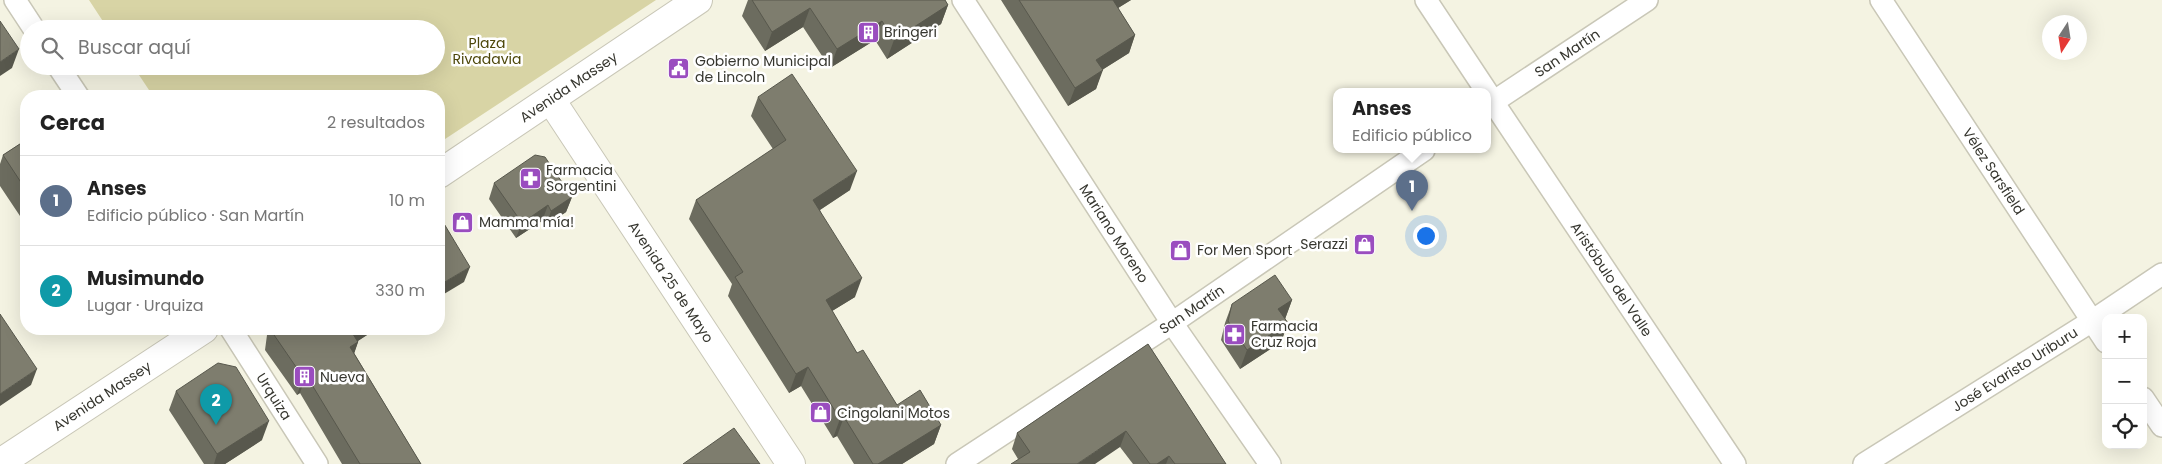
<!DOCTYPE html>
<html lang="es">
<head>
<meta charset="utf-8">
<style>
  body { margin:0; font-family:Poppins,sans-serif; background:#f2f2f2; color:#222 }
  .controls { position:absolute; right:15px; bottom:15px; display:grid; overflow:hidden; border-radius:10px; box-shadow:0 5px 20px #0002 }
  .controls button { width:45px; height:45px; display:grid; place-items:center; padding:0; border:0; border-bottom:1px solid #e0e0e0; background:#fff; color:#222; font:25px sans-serif }
  .compass { position:absolute; left:2042px; top:15px; width:45px; height:45px; border-radius:50%; background:#fff; box-shadow:0 5px 20px #0002; rotate:192deg }
  .you { position:absolute; left:1425px; top:235px; width:18px; height:18px; margin:-12px; border:4px solid #fff; border-radius:50%; background:#1a73e8; box-shadow:0 0 0 8px #1a73e833 }
  .badge { display:grid; place-items:center; width:32px; height:32px; border-radius:50%; background:#d93025; color:#fff; font-size:16px; font-weight:700 }
  .pin { position:absolute; translate:-50% -41px; filter:drop-shadow(0 1px 2px #0008) }
  .pin::after { content:''; position:absolute; top:26px; width:18px; height:15px; background:inherit; clip-path:polygon(0 0,100% 0,50% 100%) }
  .popup { position:absolute; left:1333px; top:88px; width:158px; height:65px; box-sizing:border-box; display:grid; place-content:center; border-radius:10px; background:#fff; filter:drop-shadow(0 1px 4px #0005); font-size:16px; white-space:nowrap; color:#767676 }
  .popup b { font-size:19px; color:#222 }
  .popup::after { content:''; position:absolute; left:50%; top:100%; margin-left:-10px; border:10px solid transparent; border-top-color:#fff }
  .list { margin:0; padding:0; list-style:none }
  h2 { display:flex; justify-content:space-between; align-items:center; height:65px; margin:0; padding:0 20px; font-size:21px }
  h2 small { font-size:16px; font-weight:400; color:#767676 }
  .list li { display:grid; grid-template-columns:32px 1fr auto; gap:15px; align-items:center; box-sizing:border-box; height:90px; padding:0 20px; border-top:1px solid #e0e0e0 }
  .list b { display:block; font-size:19px; white-space:nowrap }
  .list p { margin:0; font-size:16px; white-space:nowrap; color:#767676 }
  .list em { font-size:16px; font-style:normal; color:#767676 }
  .icon { flex:none; width:28px; height:28px; fill:none; stroke:currentColor; stroke-width:2; stroke-linecap:round; stroke-linejoin:round }
  .map { position:relative; flex:none; width:2162px; height:464px; overflow:hidden }
  .search { position:absolute; background:#fff; box-shadow:0 5px 20px #0002; left:20px; top:20px; width:425px; height:55px; display:flex; align-items:center; gap:12px; box-sizing:border-box; padding:0 18px; border-radius:28px; color:#767676; font-size:19px }
  .panel { position:absolute; background:#fff; box-shadow:0 5px 20px #0002; left:20px; top:90px; width:425px; height:245px; border-radius:20px }
  .map>svg:first-child { display:block }
  .green { fill:#d8d4a5 }
  .lines { fill:none; stroke-linecap:round; stroke-linejoin:round }
  .minor-casing { stroke:#c9c7b7; stroke-width:24 }
  .secondary-casing { stroke:#c9c7b7; stroke-width:30 }
  .minor { stroke:#fff; stroke-width:21 }
  .secondary { stroke:#fff; stroke-width:28 }
  .wall { fill:#6c6c5f }
  .shaded-wall { fill:#58584d }
  .building { fill:#7e7d6e; stroke:#58584d }
  .labels { text-anchor:middle; stroke-width:5; stroke-linejoin:round; paint-order:stroke }
  .poi-label { font-size:14px; fill:#36362f; stroke:#fff; text-anchor:start }
  .park-label { font-size:14px; fill:#4d470a; stroke:#fff }
  .street-label { font-size:14px; fill:#36362f; stroke:#fff }
</style>
</head>
<body>
<div class="map">
<svg width="2162" height="464" viewBox="0 0 2162 464">
  <rect width="100%" height="100%" fill="#f4f3e2"/>
  <!-- green -->
  <path class="green" d="M89,0H656L439,143V96H153L133,66H436V29H108Z"/>
  <g class="lines">
    <defs>
      <g id="minor">
        <path d="M15,0L34,29"/>
        <path id="s1" d="M963,0L1172,323L1270,464"/>
        <path d="M1426,0L1487,92"/>
        <path id="s2" d="M1881,0L2106,342"/>
        <path d="M58,66L78,96"/>
        <path id="s3" d="M1487,93L1735,464"/>
        <path id="s4" d="M1487,106L1647,0"/>
        <path id="s5" d="M231,329L317,464"/>
        <path d="M2143,398L2162,426"/>
        <path id="s6" d="M957,464L1172,323L1424,150"/>
        <path id="s7" d="M1864,464L2092,321L2162,274"/>
      </g>
      <g id="secondary">
        <path id="s8" d="M551,100L791,464"/>
        <path id="s9" d="M439,174L698,0"/>
        <path id="s10" d="M0,463L204,329"/>
      </g>
    </defs>
    <!-- minor casing -->
    <use href="#minor" class="minor-casing"/>
    <!-- secondary casing -->
    <use href="#secondary" class="secondary-casing"/>
    <!-- minor -->
    <use href="#minor" class="minor"/>
    <!-- secondary -->
    <use href="#secondary" class="secondary"/>
  </g>
  <!-- wall -->
  <path class="wall" d="M748,0H945L948,5L941,24L887,59L875,40L830,68L803,27L765,51L742,16Z
    M1001,0H1131L1118,8L1135,35L1129,53L1102,70L1096,89L1068,106Z
    M758,97L850,190L820,210L855,297L832,311L857,353L897,405L941,425L934,444L902,464H854L837,436L833,438L801,386L789,393L728,296L732,284L689,219L696,200L773,149L751,116Z
    M26,140V225L0,186V164L3,155Z
    M494,183L572,197L566,212L546,226L542,221L516,238L489,199Z
    M1292,300L1285,319L1288,323L1281,342L1240,369L1221,340L1225,323L1232,304Z
    M270,329H369L367,335L358,341V342L354,353L421,464H342L300,393L297,395L265,350L267,335Z
    M1148,344L1226,464H1133L1120,447L1018,459L1012,449L1017,433Z
    M176,391L262,440L225,464H204L169,410Z"/>
  <!-- shaded-wall -->
  <path class="shaded-wall" d="M1111,0H1131L1105,16Z
    M948,5L941,24L887,59L894,40Z
    M810,8L803,27L765,51L772,32Z
    M882,21L875,40L830,68L837,49Z
    M1135,35L1129,53L1089,78L1096,60Z
    M19,49L12,68L0,76V62Z
    M1103,70L1096,89L1068,106L1075,88Z
    M857,171L850,190L806,219L813,200Z
    M572,197L566,212L546,226L551,211Z
    M548,205L542,221L516,238L522,223Z
    M470,267L464,282L444,294L441,304L439,305V293L443,283Z
    M862,278L855,297L819,319L826,300Z
    M1292,300L1285,319L1278,309Z
    M1288,323L1281,342L1240,369L1247,350Z
    M355,329H369L367,335L345,349L351,331Z
    M358,342L352,360L350,347Z
    M808,367L801,386L789,393L796,374Z
    M37,369L31,385L0,406V394Z
    M306,375L300,393L297,395L303,377Z
    M844,417L837,436L833,438L840,419Z
    M269,421L262,440L225,464H214L217,454Z
    M941,425L934,444L902,464H878Z
    M1126,431L1120,447L1095,464H1077Z
    M1169,456L1166,464H1157Z"/>
  <!-- building -->
  <path class="building" d="M752,0H945L948,5L894,40L882,21L837,49L810,8L772,32Z
    M1019,0H1113L1135,35L1096,60L1103,70L1075,88Z
    M0,21L19,49L0,62Z
    M792,74L857,171L813,200L862,278L826,300L857,353L863,350L897,405L920,390L941,425L878,464H873L844,417L840,419L808,367L796,374L735,277L743,272L696,200L786,140L758,97Z
    M26,140V190L3,155Z
    M535,155L545,157L572,197L551,211L548,205L522,223L494,183Z
    M440,217L470,267L443,283L446,288L439,293V218Z
    M1275,275L1292,300L1278,309L1288,323L1247,350L1228,321L1232,304Z
    M0,314L37,369L0,394Z
    M272,329H355L351,331L358,342L350,347L421,464H360L306,375L303,377L272,332Z
    M1148,344L1226,464H1175L1169,456L1157,464H1150L1126,431L1077,464H1011L1030,452L1017,433Z
    M218,363L236,367L269,421L217,454L176,391Z
    M734,428L760,464H683Z"/>
  <!-- icons -->
  <defs>
    <symbol id="building-square" viewBox="-11 -11 22 22"><rect x="-9" y="-9" width="18" height="18" rx="4" fill="#9a4dbf" stroke="#fff"/><path d="M-4-6H4V6H1V3H-1V6H-4ZM-2.5-4.3h1.7v1.8h-1.7ZM.8-4.3h1.7v1.8H.8ZM-2.5-1h1.7V.8h-1.7ZM.8-1h1.7V.8H.8Z" fill="#fff"/></symbol>
    <symbol id="civic-square" viewBox="-11 -11 22 22"><rect x="-9" y="-9" width="18" height="18" rx="4" fill="#9a4dbf" stroke="#fff"/><path d="M-.6-6.5H3V-4.5H.6V-3L4-1V1h2V6H-6V1h2V-1L-.6-3ZM-1.2 2.5V6h2.4V2.5Z" fill="#fff"/></symbol>
    <symbol id="pharmacy-square" viewBox="-11 -11 22 22"><rect x="-9" y="-9" width="18" height="18" rx="4" fill="#9a4dbf" stroke="#fff"/><path d="M-2-6h4v4h4v4h-4v4h-4v-4h-4v-4h4Z" fill="#fff"/></symbol>
    <symbol id="shop-square" viewBox="-11 -11 22 22"><rect x="-9" y="-9" width="18" height="18" rx="4" fill="#9a4dbf" stroke="#fff"/><path d="M-5-2.5h2.3a2.7 3.5 0 0 1 5.4 0H5L5.5 6h-11ZM-1.5-2.5h3a1.5 2.3 0 0 0-3 0Z" fill="#fff"/></symbol>
  </defs>
  <g fill-rule="evenodd">
    <use href="#building-square" x="856" y="20" width="25" height="25"/>
    <use href="#civic-square" x="666" y="56" width="25" height="25"/>
    <use href="#pharmacy-square" x="518" y="166" width="25" height="25"/>
    <use href="#shop-square" x="450" y="210" width="25" height="25"/>
    <use href="#shop-square" x="1352" y="232" width="25" height="25"/>
    <use href="#shop-square" x="1168" y="238" width="25" height="25"/>
    <use href="#pharmacy-square" x="1222" y="322" width="25" height="25"/>
    <use href="#building-square" x="292" y="364" width="25" height="25"/>
    <use href="#shop-square" x="808" y="400" width="25" height="25"/>
  </g>
  <g class="labels">
    <!-- poi labels -->
    <g class="poi-label">
      <text x="884" y="37">Bringeri</text>
      <text x="695" y="66">Gobierno Municipal<tspan x="695" dy="16">de Lincoln</tspan></text>
      <text x="546" y="175">Farmacia<tspan x="546" dy="16">Sorgentini</tspan></text>
      <text x="479" y="227">Mamma mía!</text>
      <text x="1348" y="249" text-anchor="end">Serazzi</text>
      <text x="1197" y="255">For Men Sport</text>
      <text x="1251" y="331">Farmacia<tspan x="1251" dy="16">Cruz Roja</tspan></text>
      <text x="320" y="382">Nueva</text>
      <text x="837" y="418">Cingolani Motos</text>
    </g>
    <!-- park labels -->
    <g class="park-label">
      <text x="487" y="48">Plaza<tspan x="487" dy="16">Rivadavia</tspan></text>
    </g>
    <!-- street labels -->
    <g class="street-label">
      <text dy="5" stroke="none"><textPath href="#s4" startOffset="96">San Martín</textPath></text>
      <text dy="5" stroke="none"><textPath href="#s9" startOffset="156">Avenida Massey</textPath></text>
      <text dy="5" stroke="none"><textPath href="#s2" startOffset="205">Vélez Sarsfield</textPath></text>
      <text dy="5" stroke="none"><textPath href="#s1" startOffset="278">Mariano Moreno</textPath></text>
      <text dy="5" stroke="none"><textPath href="#s3" startOffset="224">Aristóbulo del Valle</textPath></text>
      <text dy="5" stroke="none"><textPath href="#s8" startOffset="218">Avenida 25 de Mayo</textPath></text>
      <text dy="5" stroke="none"><textPath href="#s6" startOffset="281">San Martín</textPath></text>
      <text dy="5" stroke="none"><textPath href="#s7" startOffset="178">José Evaristo Uriburu</textPath></text>
      <text dy="5" stroke="none"><textPath href="#s10" startOffset="122">Avenida Massey</textPath></text>
      <text dy="5" stroke="none"><textPath href="#s5" startOffset="80">Urquiza</textPath></text>
    </g>
  </g>
</svg>
<div class="controls">
<button>+</button>
<button>−</button>
<button><svg class="icon" aria-label="locate" viewBox="0 0 24 24"><circle cx="12" cy="12" r="6"/><path d="M12 2v4M12 18v4M2 12h4M18 12h4"/></svg></button>
</div>
<svg class="compass" viewBox="-18 -18 36 36"><path d="M0-13l5 13h-10z" fill="#e53935"/><path d="M0 13l5-13h-10z" fill="#767676"/></svg>
<div class="you"></div>
<div class="pin badge" style="left:1412px;top:211px;background:#5c6f8a">1</div>
<div class="popup"><b>Anses</b>Edificio público</div>
<div class="pin badge" style="left:216px;top:425px;background:#0f9aa8">2</div>
<div class="search"><svg class="icon" aria-label="search" viewBox="0 0 24 24"><circle cx="10" cy="10" r="6"/><path d="M15 15l6 6"/></svg>Buscar aquí</div>
<section class="panel">
<h2>Cerca<small>2 resultados</small></h2>
<ul class="list">
<li><span class="badge" style="background:#5c6f8a">1</span><div><b>Anses</b><p>Edificio público · San Martín</p></div><em>10 m</em></li>
<li><span class="badge" style="background:#0f9aa8">2</span><div><b>Musimundo</b><p>Lugar · Urquiza</p></div><em>330 m</em></li>
</ul>
</section>
</div>
</body>
</html>
